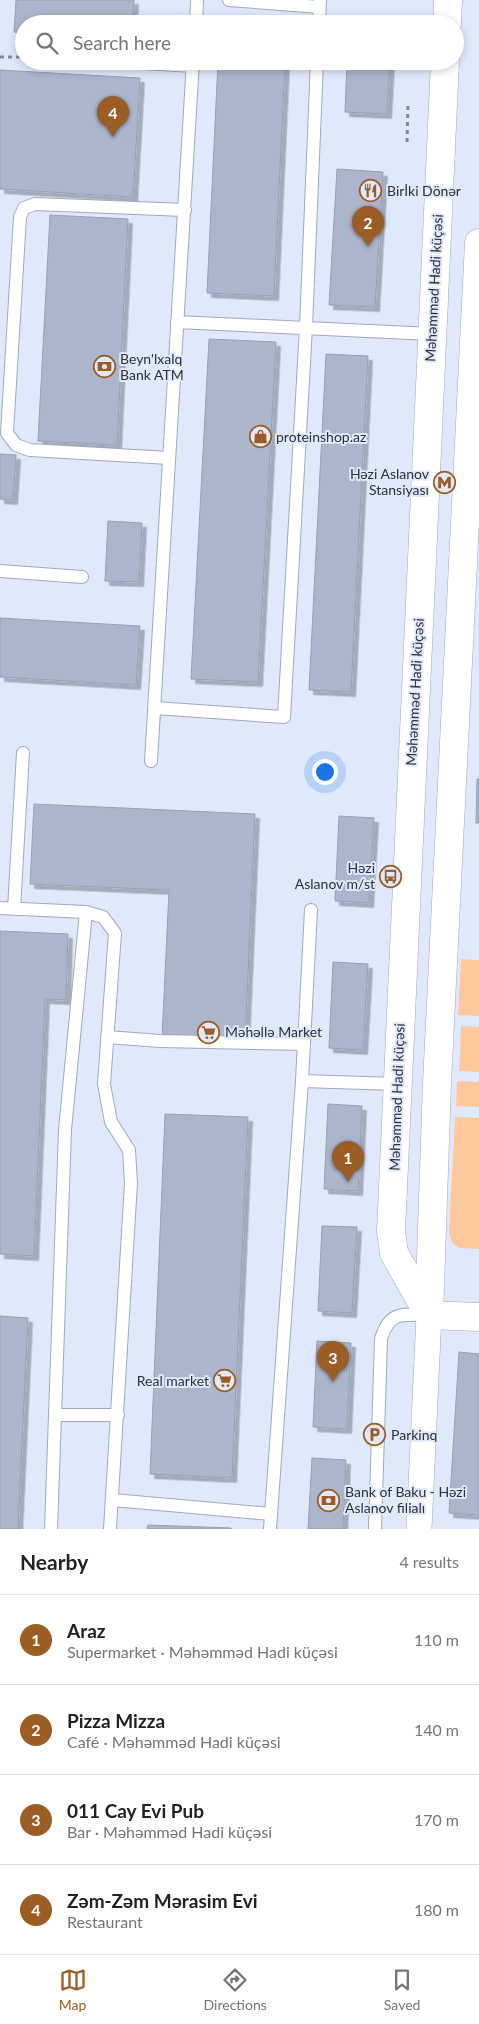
<!DOCTYPE html>
<html lang="en">
<head>
<meta charset="utf-8">
<style>
  body { margin:0; font-family:Lato,sans-serif; background:#f2f2f2; color:#202124 }
  .you { position:absolute; left:324px; top:771px; width:18px; height:18px; margin:-12px; border:4px solid #fff; border-radius:50%; background:#1a73e8; box-shadow:0 0 0 8px #1a73e833 }
  .badge { display:grid; place-items:center; width:32px; height:32px; border-radius:50%; background:#9b5d23; color:#fff; font-size:16px; font-weight:700 }
  .pin { position:absolute; translate:-50% -41px; filter:drop-shadow(0 1px 2px #0008) }
  .pin::after { content:''; position:absolute; top:26px; width:18px; height:15px; background:inherit; clip-path:polygon(0 0,100% 0,50% 100%) }
  .list { margin:0; padding:0; list-style:none }
  h2 { display:flex; justify-content:space-between; align-items:center; height:65px; margin:0; padding:0 20px; font-size:21px }
  h2 small { font-size:16px; font-weight:400; color:#757577 }
  .list li { display:grid; grid-template-columns:32px 1fr auto; gap:15px; align-items:center; box-sizing:border-box; height:90px; padding:0 20px; border-top:1px solid #e0e0e0 }
  .list b { display:block; font-size:19px; white-space:nowrap }
  .list p { margin:0; font-size:16px; white-space:nowrap; color:#757577 }
  .list em { font-size:16px; font-style:normal; color:#757577 }
  .icon { flex:none; width:28px; height:28px; fill:none; stroke:currentColor; stroke-width:2; stroke-linecap:round; stroke-linejoin:round }
  .map { position:relative; flex:none; width:479px; height:1529px; overflow:hidden }
  .search { position:absolute; background:#fff; box-shadow:0 2px 8px #0003; left:15px; right:15px; top:15px; height:55px; display:flex; align-items:center; gap:12px; box-sizing:border-box; padding:0 18px; border-radius:28px; color:#757577; font-size:19px }
  .sheet { height:425px; background:#fff }
  nav { display:flex; justify-content:space-around; align-items:center; box-sizing:border-box; height:70px; border-top:1px solid #e0e0e0; background:#fff; font-size:14px; color:#757577 }
  nav a { display:grid; justify-items:center; gap:2px }
  nav .on { color:#9b5d23 }
  .map>svg:first-child { display:block }
  .green { fill:#fec89d }
  .building { fill:#abb6cd; stroke:#95a0b6; filter:url(#shadow) }
  .lines { fill:none; stroke-linecap:round; stroke-linejoin:round }
  .service-casing { stroke:#9ea9bf; stroke-width:14 }
  .minor-casing { stroke:#9ea9bf; stroke-width:26 }
  .tertiary-casing { stroke:#9ea9bf; stroke-width:29 }
  .path { stroke:#828996; stroke-width:3; stroke-dasharray:4 4; stroke-linecap:butt }
  .service { stroke:#fff; stroke-width:12 }
  .minor { stroke:#fff; stroke-width:25 }
  .tertiary { stroke:#fff; stroke-width:28 }
  .labels { text-anchor:middle; stroke-width:4; stroke-linejoin:round; paint-order:stroke }
  .poi-label { font-size:14px; fill:#2c3039; stroke:#e0e9fc; text-anchor:start }
  .street-label { font-size:14px; fill:#2c3039; stroke:#e0e9fc }
</style>
</head>
<body>
<div class="map">
<svg width="479" height="1529" viewBox="0 0 479 1529">
  <defs>
    <filter id="shadow"><feDropShadow dx="4.5" dy="4.5" stdDeviation="0" flood-color="#0004"/></filter>
  </defs>
  <rect width="100%" height="100%" fill="#e0e9fc"/>
  <!-- green -->
  <path class="green" d="M461,959L479,960V1016L458,1015Z
    M461,1026L479,1027V1072L459,1071Z
    M457,1081L479,1082V1107L456,1106Z
    M455,1117L479,1118V1249L460,1248L453,1244L449,1233Z"/>
  <!-- building -->
  <path class="building" d="M16,0H134L133,24H24V33L14,32Z
    M218,61H285L274,296L207,293Z
    M347,61H390L387,114L345,112Z
    M0,70L140,78L133,197L0,189Z
    M337,169L383,172L375,307L329,305Z
    M50,215L128,219L117,445L38,441Z
    M209,339L276,342L258,682L191,679Z
    M326,354L368,356L351,692L309,690Z
    M0,454L16,455L13,500L0,499Z
    M108,521L142,523L139,582L105,581Z
    M0,618L140,626L136,685L0,677Z
    M477,779H479V823H476Z
    M34,804L255,814L245,1041L162,1038L169,890L30,884Z
    M339,816L374,818L369,903L335,901Z
    M0,931L68,934L66,1000L45,999L34,1256L0,1254Z
    M333,962L368,964L363,1050L329,1048Z
    M328,1104L362,1106L358,1191L324,1189Z
    M165,1114L248,1117L232,1478L150,1474Z
    M322,1226L357,1227L352,1313L318,1311Z
    M0,1316L28,1318L18,1529H0Z
    M317,1341L351,1343L347,1429L313,1427Z
    M459,1352L479,1354V1515L449,1513Z
    M312,1458L346,1460L343,1529H308Z
    M148,1525L231,1528V1529H147Z"/>
  <g class="lines">
    <defs>
      <path id="service" d="M229,0L319,7
        M196,24L197,0
        M319,24L320,0
        M109,61L193,66
        M177,322L432,334
        M169,458L30,450L16,445L7,433L20,217L24,208L35,204L185,210
        M0,571L82,577
        M155,708L284,717L306,327L317,61
        M151,761L193,61
        M0,908L86,912L103,917L115,933L104,1084L111,1122L129,1150L131,1183L110,1529
        M14,909L23,753
        M107,1037L160,1041L304,1044
        M302,1081L397,1084
        M55,1415H118
        M113,1500L271,1514
        M51,1529L65,1130L86,912
        M270,1529L302,1081L311,910
        M375,1529L381,1339C390,1310 402,1315 429,1315"/>
      <path id="minor" d="M419,1529L429,1315"/>
      <path id="tertiary" d="M447,24L448,0
        M429,1315L394,1253L391,1231L445,61
        M429,1315L437,1083L479,243
        M429,1315L479,1317"/>
    </defs>
    <!-- service casing -->
    <use href="#service" class="service-casing"/>
    <!-- minor casing -->
    <use href="#minor" class="minor-casing"/>
    <!-- tertiary casing -->
    <use href="#tertiary" class="tertiary-casing"/>
    <!-- path -->
    <path class="path" d="M0,57H24
      M407,142L408,102"/>
    <!-- service -->
    <use href="#service" class="service"/>
    <!-- minor -->
    <use href="#minor" class="minor"/>
    <!-- tertiary -->
    <use href="#tertiary" class="tertiary"/>
  </g>
  <!-- icons -->
  <defs>
    <symbol id="restaurant-ring" viewBox="-11 -11 22 22"><circle r="9.5" fill="#e0e9fc" stroke="#9b5d23" stroke-width="1.5"/><path d="M-5-6h1v4h1v-4h1v4h1v-4h1v5L-1.5 .5V6h-2V.5L-5-1ZM5-6V6H3V1.5H1.5Q1.5-4 5-6Z" fill="#9b5d23"/></symbol>
    <symbol id="bank-ring" viewBox="-11 -11 22 22"><circle r="9.5" fill="#e0e9fc" stroke="#9b5d23" stroke-width="1.5"/><path d="M-6-4H6V4H-6ZM0-2.3a2.3 2.3 0 1 0 0 4.6a2.3 2.3 0 1 0 0-4.6Z" fill="#9b5d23"/></symbol>
    <symbol id="shop-ring" viewBox="-11 -11 22 22"><circle r="9.5" fill="#e0e9fc" stroke="#9b5d23" stroke-width="1.5"/><path d="M-5-2.5h2.3a2.7 3.5 0 0 1 5.4 0H5L5.5 6h-11ZM-1.5-2.5h3a1.5 2.3 0 0 0-3 0Z" fill="#9b5d23"/></symbol>
    <symbol id="metro-ring" viewBox="-11 -11 22 22"><circle r="9.5" fill="#e0e9fc" stroke="#9b5d23" stroke-width="1.5"/><path d="M-5.5 5V-5H-3L0 0L3-5H5.5V5H3V-.5L0 4L-3-.5V5Z" fill="#9b5d23"/></symbol>
    <symbol id="bus-ring" viewBox="-11 -11 22 22"><circle r="9.5" fill="#e0e9fc" stroke="#9b5d23" stroke-width="1.5"/><path d="M-5-6H5V4H4V6H2V4H-2V6H-4V4H-5ZM-3.5-4V0h7V-4ZM-3.5 1.2v1.5H-2V1.2ZM2 1.2v1.5H3.5V1.2Z" fill="#9b5d23"/></symbol>
    <symbol id="supermarket-ring" viewBox="-11 -11 22 22"><circle r="9.5" fill="#e0e9fc" stroke="#9b5d23" stroke-width="1.5"/><path d="M-6-5.5h2.5l.6 2H6L4.5 2H-2.5L-4.4-4H-6ZM-1.5 3.2a1.3 1.3 0 1 0 .1 0ZM3 3.2a1.3 1.3 0 1 0 .1 0Z" fill="#9b5d23"/></symbol>
    <symbol id="parking-ring" viewBox="-11 -11 22 22"><circle r="9.5" fill="#e0e9fc" stroke="#9b5d23" stroke-width="1.5"/><path d="M-3.5-5.5H1a3.5 3.5 0 0 1 0 7H-1V5.5H-3.5ZM-1-3.4V-.6H.8a1.4 1.4 0 0 0 0-2.8Z" fill="#9b5d23"/></symbol>
  </defs>
  <g fill-rule="evenodd">
    <use href="#restaurant-ring" x="358" y="178" width="25" height="25"/>
    <use href="#bank-ring" x="92" y="354" width="25" height="25"/>
    <use href="#shop-ring" x="248" y="424" width="25" height="25"/>
    <use href="#metro-ring" x="432" y="470" width="25" height="25"/>
    <use href="#bus-ring" x="378" y="864" width="25" height="25"/>
    <use href="#supermarket-ring" x="196" y="1020" width="25" height="25"/>
    <use href="#supermarket-ring" x="212" y="1368" width="25" height="25"/>
    <use href="#parking-ring" x="362" y="1422" width="25" height="25"/>
    <use href="#bank-ring" x="316" y="1488" width="25" height="25"/>
  </g>
  <g class="labels">
    <!-- poi labels -->
    <g class="poi-label">
      <text x="387" y="196">Birİki Dönər</text>
      <text x="120" y="364">Beyn'lxalq<tspan x="120" dy="16">Bank ATM</tspan></text>
      <text x="276" y="442">proteinshop.az</text>
      <text x="429" y="479" text-anchor="end">Həzi Aslanov<tspan x="429" dy="16">Stansiyası</tspan></text>
      <text x="375" y="873" text-anchor="end">Həzi<tspan x="375" dy="16">Aslanov m/st</tspan></text>
      <text x="225" y="1037">Mәhәllә Market</text>
      <text x="209" y="1386" text-anchor="end">Real market</text>
      <text x="391" y="1440">Parkinq</text>
      <text x="345" y="1497">Bank of Baku - Həzi<tspan x="345" dy="16">Aslanov filialı</tspan></text>
    </g>
    <!-- street labels -->
    <g class="street-label">
      <text transform="translate(434 288) rotate(-87)" y="5">Məhəmməd Hadi küçəsi</text>
      <text transform="translate(415 692) rotate(-87)" y="5">Məhəmməd Hadi küçəsi</text>
      <text transform="translate(397 1097) rotate(-88)" y="5">Məhəmməd Hadi küçəsi</text>
    </g>
  </g>
</svg>
<div class="you"></div>
<div class="pin badge" style="left:348px;top:1182px">1</div>
<div class="pin badge" style="left:368px;top:247px">2</div>
<div class="pin badge" style="left:333px;top:1382px">3</div>
<div class="pin badge" style="left:113px;top:137px">4</div>
<div class="search"><svg class="icon" aria-label="search" viewBox="0 0 24 24"><circle cx="10" cy="10" r="6"/><path d="M15 15l6 6"/></svg>Search here</div>
</div>
<section class="sheet">
<h2>Nearby<small>4 results</small></h2>
<ul class="list">
<li><span class="badge">1</span><div><b>Araz</b><p>Supermarket · Məhəmməd Hadi küçəsi</p></div><em>110 m</em></li>
<li><span class="badge">2</span><div><b>Pizza Mizza</b><p>Café · Məhəmməd Hadi küçəsi</p></div><em>140 m</em></li>
<li><span class="badge">3</span><div><b>011 Cay Evi Pub</b><p>Bar · Məhəmməd Hadi küçəsi</p></div><em>170 m</em></li>
<li><span class="badge">4</span><div><b>Zәm-Zәm Mәrasim Evi</b><p>Restaurant</p></div><em>180 m</em></li>
</ul>
</section>
<nav>
<a class="on"><svg class="icon" aria-label="map" viewBox="0 0 24 24"><path d="M3 6l6-2 6 2 6-2v14l-6 2-6-2-6 2zM9 4v14M15 6v14"/></svg>Map</a>
<a><svg class="icon" aria-label="directions" viewBox="0 0 24 24"><path d="M12 3l9 9-9 9-9-9zM9 14v-3h6M13 9l2 2-2 2"/></svg>Directions</a>
<a><svg class="icon" aria-label="saved" viewBox="0 0 24 24"><path d="M7 4h10v16l-5-4-5 4z"/></svg>Saved</a>
</nav>
</body>
</html>
